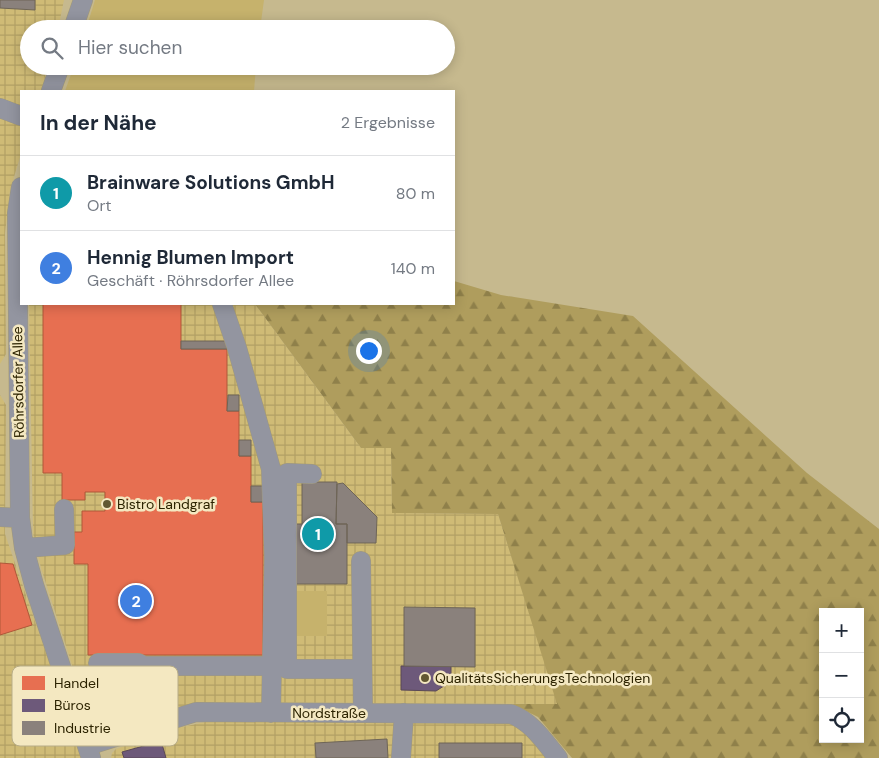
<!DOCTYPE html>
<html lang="de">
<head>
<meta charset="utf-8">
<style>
  body { margin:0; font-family:"DM Sans",sans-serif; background:#f6f6f7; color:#1f2937 }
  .controls { position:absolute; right:15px; bottom:15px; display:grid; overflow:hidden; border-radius:0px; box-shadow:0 2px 12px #0003 }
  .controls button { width:45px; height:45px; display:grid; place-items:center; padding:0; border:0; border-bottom:1px solid #e0e1e3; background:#fff; color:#1f2937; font:25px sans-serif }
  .you { position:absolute; left:368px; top:350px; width:18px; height:18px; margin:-12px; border:4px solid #fff; border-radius:50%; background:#1a73e8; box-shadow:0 0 0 8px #1a73e833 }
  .badge { display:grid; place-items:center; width:32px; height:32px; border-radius:50%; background:#2563eb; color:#fff; font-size:16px; font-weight:700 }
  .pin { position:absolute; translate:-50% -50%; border:2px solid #fff; box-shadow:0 1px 5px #0006 }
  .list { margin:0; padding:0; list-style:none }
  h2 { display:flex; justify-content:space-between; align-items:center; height:65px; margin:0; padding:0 20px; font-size:21px }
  h2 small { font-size:16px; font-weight:400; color:#747a83 }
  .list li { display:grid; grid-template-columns:32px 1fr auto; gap:15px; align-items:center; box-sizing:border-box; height:75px; padding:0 20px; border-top:1px solid #e0e1e3 }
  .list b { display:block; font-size:19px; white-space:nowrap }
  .list p { margin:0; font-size:16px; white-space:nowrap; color:#747a83 }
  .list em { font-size:16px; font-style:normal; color:#747a83 }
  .icon { flex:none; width:28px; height:28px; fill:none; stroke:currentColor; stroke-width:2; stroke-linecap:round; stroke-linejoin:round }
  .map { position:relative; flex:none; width:879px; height:758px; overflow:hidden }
  .search { position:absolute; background:#fff; box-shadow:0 2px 12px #0003; left:20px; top:20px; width:435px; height:55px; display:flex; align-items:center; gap:12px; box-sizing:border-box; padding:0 18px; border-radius:28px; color:#747a83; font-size:19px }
  .panel { position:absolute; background:#fff; box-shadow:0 2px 12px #0003; left:20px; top:90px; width:435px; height:215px; border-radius:0px }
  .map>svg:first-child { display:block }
  .industrial { fill:url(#industrial-grid) }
  .green { fill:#c6b26c }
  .forest { fill:url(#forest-firs); fill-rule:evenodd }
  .shops { fill:#e76f51; stroke:#af5839 }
  .offices { fill:#6d597a; stroke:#5a4956 }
  .industry { fill:#8a817c; stroke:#6e6557 }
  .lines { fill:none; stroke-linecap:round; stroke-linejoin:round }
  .minor-casing { stroke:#a29977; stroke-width:20 }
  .minor { stroke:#9395a0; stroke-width:19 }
  .poi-dot { fill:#625832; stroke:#f4e8c1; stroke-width:2 }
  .labels { text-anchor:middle; stroke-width:5; stroke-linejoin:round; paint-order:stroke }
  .street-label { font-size:14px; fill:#2c2301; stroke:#f4e8c1 }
  .poi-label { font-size:14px; fill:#2c2301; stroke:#f4e8c1; text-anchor:start }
  .key { fill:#f4e8c1; stroke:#b8ad87; stroke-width:1 }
  .key-label { font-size:14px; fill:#2c2301 }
</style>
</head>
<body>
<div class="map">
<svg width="879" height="758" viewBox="0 0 879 758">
  <defs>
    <pattern id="industrial-grid" width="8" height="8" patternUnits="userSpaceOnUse" patternTransform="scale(1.25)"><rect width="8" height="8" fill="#cfbb76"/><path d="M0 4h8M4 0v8" fill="none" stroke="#b2a064"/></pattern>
    <pattern id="forest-firs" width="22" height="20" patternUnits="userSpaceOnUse" patternTransform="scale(1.25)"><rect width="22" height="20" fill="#af9d5d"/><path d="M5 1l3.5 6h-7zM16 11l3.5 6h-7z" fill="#8f804a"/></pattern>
  </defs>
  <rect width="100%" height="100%" fill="#c6b98e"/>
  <!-- industrial -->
  <path class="industrial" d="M0,0H64L58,29H29V66H48L41,91H21V154L10,190L5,233L6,354L0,364Z
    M29,304H255L361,448H391L392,513L498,514L558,704L198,702L120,724L102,723L86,709L41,568L33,533Z
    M0,395L6,405L5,534L82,758H0Z
    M210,721L510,724L525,731L547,758H111L112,753L116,749L173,729Z"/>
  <!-- green -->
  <path class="green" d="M95,0H264L260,29H86Z
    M74,66H256L254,91H65Z
    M293,591H327V636H293Z"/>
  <!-- forest -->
  <path class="forest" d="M454,281L501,295L633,316L807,473L879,529V758H572L538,717L512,704H557L498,514L392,513L391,448H361L255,304H454ZM823,612H860V739H823Z"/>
  <!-- shops -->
  <path class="shops" d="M43,304H181V349H227V411H239V456H251V502H263V655H88V564H74V532H82V511H105V492H85V500H62V473H43Z
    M0,563L13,564L32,625L0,635Z"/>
  <!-- offices -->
  <path class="offices" d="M401,666H451V676L447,684L436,691L401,690Z
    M160,737L166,758H124L122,752L147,745L146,741Z"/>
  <!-- industry -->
  <path class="industry" d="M0,0H35V10L0,8Z
    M181,341H227V349H181Z
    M228,395H239V411H227Z
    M239,440H251V456H239Z
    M302,482H337L336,524H347V584H289V524H302Z
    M343,483L377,517L376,543H347V524H336L337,484Z
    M251,486H263V502H251Z
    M404,607L475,608V667L404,666Z
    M387,739L388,758H316L315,743Z
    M439,743H522V758H439Z"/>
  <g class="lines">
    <defs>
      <path id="minor" d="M73,29L83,0
        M51,91L60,66
        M0,108L21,116
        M21,187L17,213L20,518L24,548L34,585L91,758
        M222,304L237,348L271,469L274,557L271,713
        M312,474L287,473V669H362
        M0,517L20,518
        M24,548L65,545L64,509
        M361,561L363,713
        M98,663H138L144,666L161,723
        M144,666H272
        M87,746L196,712L511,714C532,722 544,741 558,758
        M401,758L404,713"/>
    </defs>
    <!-- minor casing -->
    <use href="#minor" class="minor-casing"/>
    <!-- minor -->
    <use href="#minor" class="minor"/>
  </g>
  <!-- markers -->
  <g class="poi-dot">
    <circle cx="107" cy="504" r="5"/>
    <circle cx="425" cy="678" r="5"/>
  </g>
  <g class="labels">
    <!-- street labels -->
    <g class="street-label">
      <text transform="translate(18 382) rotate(-91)" y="5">Röhrsdorfer Allee</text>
      <text x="329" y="718">Nordstraße</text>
    </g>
    <!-- poi labels -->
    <g class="poi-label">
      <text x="117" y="509">Bistro Landgraf</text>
      <text x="435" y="683">QualitätsSicherungsTechnologien</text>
    </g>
  </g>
  <!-- legend -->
  <rect x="12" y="666" width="166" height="80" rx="8" class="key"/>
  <rect x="22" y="676" width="23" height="14" fill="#e76f51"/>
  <rect x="22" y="699" width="23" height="13" fill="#6d597a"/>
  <rect x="22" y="721" width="23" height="14" fill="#8a817c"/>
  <g class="key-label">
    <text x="54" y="688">Handel</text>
    <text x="54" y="710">Büros</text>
    <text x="54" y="733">Industrie</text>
  </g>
</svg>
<div class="controls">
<button>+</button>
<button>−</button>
<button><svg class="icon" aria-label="locate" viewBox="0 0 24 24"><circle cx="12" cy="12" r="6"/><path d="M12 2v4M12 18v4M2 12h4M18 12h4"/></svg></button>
</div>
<div class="you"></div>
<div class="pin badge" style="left:318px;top:534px;background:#0f9aa8">1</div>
<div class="pin badge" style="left:136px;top:601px;background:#3f7fe0">2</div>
<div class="search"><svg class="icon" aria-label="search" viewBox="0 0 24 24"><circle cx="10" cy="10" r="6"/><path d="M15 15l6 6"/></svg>Hier suchen</div>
<section class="panel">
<h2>In der Nähe<small>2 Ergebnisse</small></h2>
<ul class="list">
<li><span class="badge" style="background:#0f9aa8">1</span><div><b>Brainware Solutions GmbH</b><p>Ort</p></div><em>80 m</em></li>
<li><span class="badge" style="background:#3f7fe0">2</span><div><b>Hennig Blumen Import</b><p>Geschäft · Röhrsdorfer Allee</p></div><em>140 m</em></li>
</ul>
</section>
</div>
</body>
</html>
